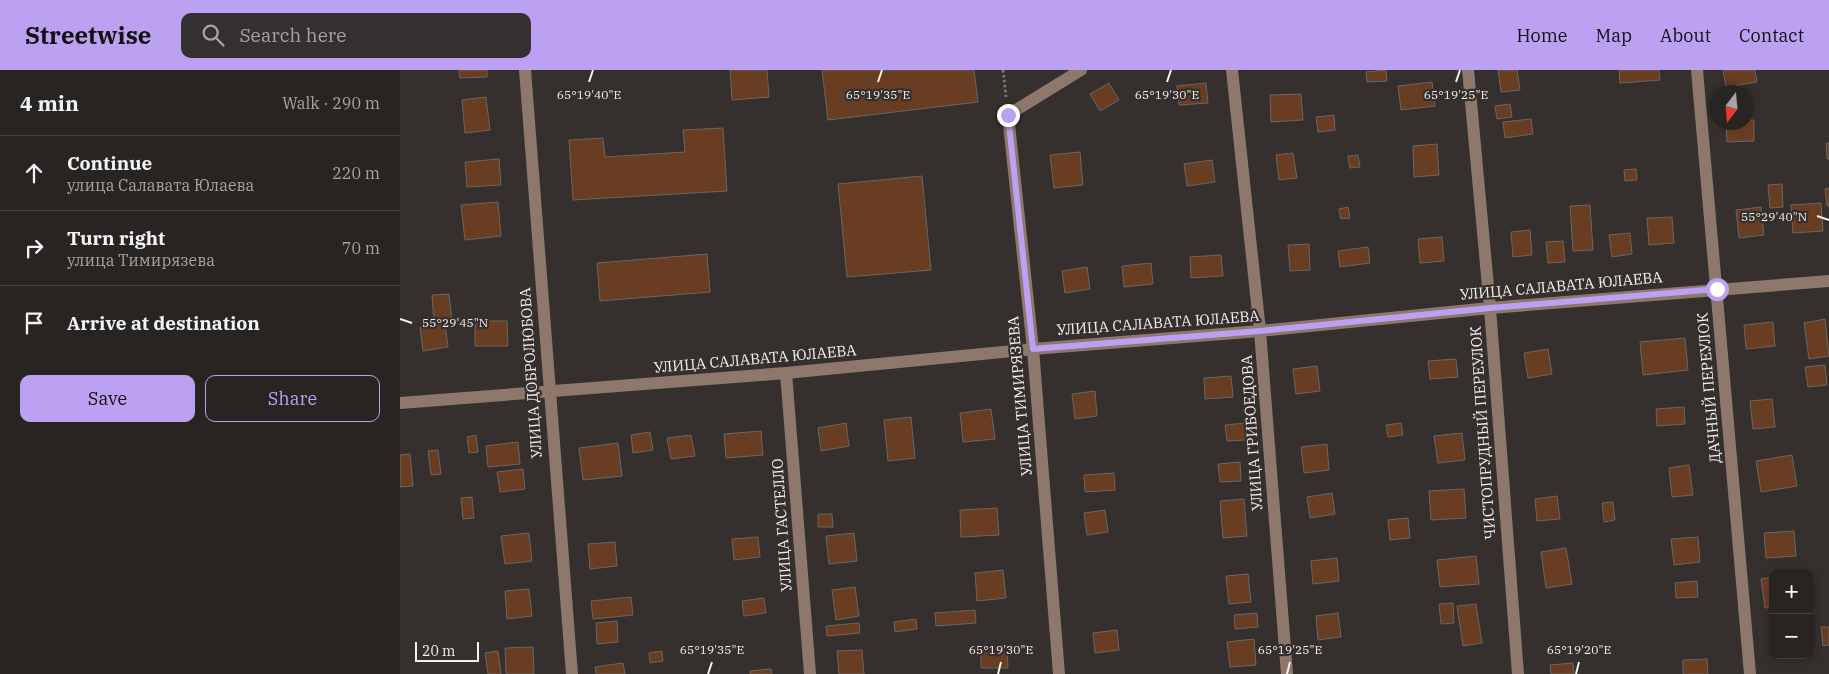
<!DOCTYPE html>
<html lang="en">
<head>
<meta charset="utf-8">
<style>
  body { margin:0; font-family:"IBM Plex Serif",serif; background:#34302f; color:#f1f3f6 }
  .controls { position:absolute; right:15px; bottom:15px; display:grid; overflow:hidden; border-radius:10px; box-shadow:0 2px 8px #0003 }
  .controls button { width:45px; height:45px; display:grid; place-items:center; padding:0; border:0; border-bottom:1px solid #444140; background:#282422; color:#f1f3f6; font:25px sans-serif }
  .compass { position:absolute; left:1309px; top:15px; width:45px; height:45px; border-radius:50%; background:#282422; box-shadow:0 2px 8px #0003; rotate:196deg }
  .scale { position:absolute; left:15px; bottom:12px; width:64px; box-sizing:border-box; padding-left:5px; border:2px solid #f3f0ee; border-top:0; font-size:14px; line-height:18px; white-space:nowrap; color:#f3f0ee; -webkit-text-stroke:4px #35302d; paint-order:stroke }
  .stop { position:absolute; width:15px; height:15px; margin:-11px; border:4px solid #bca0f2; border-radius:50%; background:#fff }
  .stop.end { background:#bca0f2; border-color:#fff; box-shadow:0 1px 5px #0008 }
  .list { margin:0; padding:0; list-style:none }
  h2 { display:flex; justify-content:space-between; align-items:center; height:65px; margin:0; padding:0 20px; font-size:21px }
  h2 small { font-size:16px; font-weight:400; color:#a5a4a5 }
  .list li { display:grid; grid-template-columns:32px 1fr auto; gap:15px; align-items:center; box-sizing:border-box; height:75px; padding:0 20px; border-top:1px solid #444140 }
  .list b { display:block; font-size:19px; white-space:nowrap }
  .list p { margin:0; font-size:16px; white-space:nowrap; color:#a5a4a5 }
  .list em { font-size:16px; font-style:normal; color:#a5a4a5 }
  .actions { display:flex; gap:10px; padding:15px 20px }
  .actions a { flex:1; padding:11px 0; border:1px solid #bca0f2; border-radius:10px; text-align:center; font-size:18px; color:#bca0f2 }
  .actions .main { background:#bca0f2; color:#111 }
  .icon { flex:none; width:28px; height:28px; fill:none; stroke:currentColor; stroke-width:2; stroke-linecap:round; stroke-linejoin:round }
  .map { position:relative; flex:none; width:1429px; height:604px; overflow:hidden }
  header { display:flex; align-items:center; gap:30px; box-sizing:border-box; height:70px; padding:0 25px; background:#bca0f2; color:#111 }
  header strong { font-size:24px }
  nav { display:flex; gap:28px; margin-inline-start:auto; font-size:18px }
  .search { width:350px; height:45px; background:#34302f; display:flex; align-items:center; gap:12px; box-sizing:border-box; padding:0 18px; border-radius:10px; color:#a5a4a5; font-size:19px }
  main { display:flex }
  aside { flex:1; background:#282422 }
  .map>svg:first-child { display:block }
  .building { fill:#693d22; stroke:#6b6663 }
  .lines { fill:none; stroke-linecap:round; stroke-linejoin:round }
  .path { stroke:#7a7673; stroke-width:3; stroke-dasharray:2.5 2.5; stroke-linecap:butt }
  .minor { stroke:#8e786b; stroke-width:12 }
  .route { stroke:#bca0f2; stroke-width:6 }
  .ticks { fill:none; stroke:#f3f0ee; stroke-width:2 }
  .labels { text-anchor:middle; stroke-width:4.5; stroke-linejoin:round; paint-order:stroke }
  .street-label { font-size:15px; fill:#f3f0ee; stroke:#35302d }
  .ticks-label { font-size:12px; text-anchor:middle; fill:#f3f0ee; stroke:#35302d; stroke-width:4.5; stroke-linejoin:round; paint-order:stroke }
</style>
</head>
<body>
<header>
<strong>Streetwise</strong>
<div class="search"><svg class="icon" aria-label="search" viewBox="0 0 24 24"><circle cx="10" cy="10" r="6"/><path d="M15 15l6 6"/></svg>Search here</div>
<nav><a>Home</a><a>Map</a><a>About</a><a>Contact</a></nav>
</header>
<main>
<aside>
<h2>4 min<small>Walk · 290 m</small></h2>
<ul class="list">
<li><svg class="icon" aria-label="ahead" viewBox="0 0 24 24"><path d="M12 20V5M6 11l6-6 6 6"/></svg><div><b>Continue</b><p>улица Салавата Юлаева</p></div><em>220 m</em></li>
<li><svg class="icon" aria-label="right" viewBox="0 0 24 24"><path d="M7 20v-9h11M14 6l5 5-5 5"/></svg><div><b>Turn right</b><p>улица Тимирязева</p></div><em>70 m</em></li>
<li><svg class="icon" aria-label="arrive" viewBox="0 0 24 24"><path d="M6 21V4h12l-3 4 3 4H6"/></svg><div><b>Arrive at destination</b></div></li>
</ul>
<div class="actions"><a class="main">Save</a><a>Share</a></div>
</aside>
<div class="map">
<svg width="1429" height="604" viewBox="0 0 1429 604">
  <rect width="100%" height="100%" fill="#35302d"/>
  <!-- building -->
  <path class="building" d="M59,0H87V7L60,8Z
    M330,0H367L369,27L332,30Z
    M422,0H574L578,32L428,50Z
    M986,0L987,11L967,12L966,2Z
    M1098,0H1117L1120,20L1101,22Z
    M1219,0H1259L1260,10L1220,13Z
    M1323,0H1355L1357,12L1326,17Z
    M1032,12L1035,36L1001,40L998,16Z
    M709,13L719,30L700,41L690,24Z
    M806,13L808,33L779,35L777,16Z
    M901,24L903,50L871,52L870,25Z
    M86,27L90,60L65,63L62,30Z
    M1110,34L1112,47L1097,49L1095,36Z
    M934,45L935,60L918,62L916,47Z
    M1131,49L1133,64L1105,68L1103,52Z
    M1346,50H1354V71L1327,72L1326,52H1346Z
    M323,58L327,121L173,130L169,70L203,68L205,87L285,82L283,60Z
    M1426,73H1429V89H1427Z
    M1037,74L1039,105L1014,107L1013,76Z
    M680,82L683,115L654,118L650,85Z
    M893,83L897,108L879,110L876,85Z
    M958,85L960,97L950,98L948,86Z
    M99,89L101,115L67,117L65,92Z
    M812,90L815,112L787,116L784,94Z
    M1236,99L1237,110L1225,111L1224,100Z
    M522,106L531,200L447,207L438,114Z
    M1382,114L1383,137L1370,138L1368,115Z
    M1429,118V136H1427L1425,119Z
    M98,132L101,166L65,170L61,135Z
    M1421,133L1423,161L1393,163L1391,135Z
    M1190,135L1193,180L1173,181L1170,136Z
    M948,137L950,148L941,149L939,139Z
    M1361,137L1364,165L1339,168L1336,140Z
    M1272,147L1274,173L1249,175L1247,148Z
    M1130,160L1132,185L1113,187L1111,162Z
    M1230,163L1232,184L1212,187L1209,165Z
    M1042,167L1044,191L1020,193L1018,169Z
    M1163,171L1165,192L1148,193L1146,172Z
    M909,174L910,200L890,201L888,175Z
    M968,177L970,193L940,197L938,181Z
    M307,184L310,222L200,231L197,193Z
    M821,185L823,206L791,208L790,187Z
    M751,193L753,214L724,217L722,196Z
    M687,197L690,219L665,223L662,201Z
    M49,224L52,251L34,253L32,225Z
    M1425,249L1429,286L1409,289L1404,253Z
    M75,251H107L108,276H75Z
    M1373,252L1375,276L1346,279L1344,255Z
    M45,254L48,277L23,281L20,257Z
    M1285,268L1288,300L1243,305L1240,272Z
    M1148,279L1152,304L1128,308L1124,283Z
    M1056,289L1058,307L1030,309L1028,291Z
    M1425,295L1427,315L1408,317L1405,297Z
    M917,296L920,321L896,324L893,299Z
    M831,306L833,327L805,329L804,308Z
    M695,321L697,346L675,349L672,324Z
    M1372,329L1375,357L1353,359L1350,331Z
    M1284,337L1285,354L1257,356L1256,339Z
    M591,339L595,369L563,372L560,343Z
    M511,347L515,388L488,391L484,350Z
    M446,353L449,376L421,381L418,358Z
    M845,353L846,370L827,371L825,355Z
    M1001,353L1003,365L988,367L986,355Z
    M361,361L363,385L326,388L324,364Z
    M250,362L253,380L233,383L231,365Z
    M1062,363L1065,390L1038,393L1034,366Z
    M76,365L78,382L69,383L67,367Z
    M291,365L295,386L271,389L267,368Z
    M118,372L120,394L88,397L86,376Z
    M218,373L222,406L183,410L179,378Z
    M927,374L929,400L904,403L901,377Z
    M38,380L41,404L31,405L28,381Z
    M10,384L13,416L0,417V385Z
    M1392,385L1397,416L1361,422L1356,391Z
    M840,392L841,411L820,412L818,394Z
    M1289,395L1293,425L1272,427L1269,398Z
    M123,399L125,419L100,422L97,402Z
    M714,403L715,420L685,422L684,405Z
    M1064,419L1066,448L1031,450L1029,421Z
    M932,423L935,444L910,448L907,427Z
    M1157,426L1160,449L1137,451L1135,429Z
    M72,427L74,448L63,449L61,428Z
    M844,429L847,466L823,468L820,431Z
    M1213,432L1215,450L1204,452L1202,433Z
    M597,438L599,465L561,467L560,440Z
    M705,440L708,462L687,465L684,443Z
    M418,444H432L433,457H418Z
    M1008,448L1010,468L990,470L988,450Z
    M1394,461L1396,486L1366,488L1364,463Z
    M129,463L132,491L105,494L101,466Z
    M454,463L457,491L429,494L426,466Z
    M358,467L360,487L334,490L332,469Z
    M1298,467L1300,492L1274,495L1271,469Z
    M215,472L217,496L190,499L188,474Z
    M1166,478L1172,514L1146,518L1141,482Z
    M1076,486L1079,514L1040,517L1037,490Z
    M937,488L939,511L913,514L911,491Z
    M603,500L606,528L577,531L575,503Z
    M848,504L851,532L829,534L826,506Z
    M1373,507V537L1365,538L1361,509Z
    M1297,511L1298,527L1276,528L1275,513Z
    M455,517L459,546L436,550L432,520Z
    M129,519L132,546L107,549L105,521Z
    M231,527L233,545L193,549L191,531Z
    M364,528L366,543L344,546L342,531Z
    M1053,533L1054,553L1041,554L1039,534Z
    M1076,534L1082,573L1063,576L1057,536Z
    M575,540L576,553L536,556L535,543Z
    M857,543L858,557L835,559L834,545Z
    M938,543L941,567L918,570L916,546Z
    M516,549L517,559L495,562L494,552Z
    M217,551L218,572L197,574L196,553Z
    M459,553L460,563L427,566L426,556Z
    M1421,557H1429V575L1423,576Z
    M717,560L719,580L695,583L693,563Z
    M854,569L856,595L830,597L827,572Z
    M133,577L134,604H106L105,578Z
    M607,579L608,598H581V580Z
    M462,580L464,604H439L437,581Z
    M98,581L101,604H88L85,583Z
    M262,581L263,591L250,593L249,583Z
    M1307,589L1308,604H1283V590Z
    M223,593L225,604H196L195,597Z
    M1173,593L1174,604H1151L1150,595Z
    M371,599L372,604H350V601Z"/>
  <g class="lines">
    <!-- path -->
    <path class="path" d="M603,0L606,27"/>
    <!-- minor -->
    <path class="minor" d="M125,0L172,604
      M832,0L860,261L887,604
      M1068,0L1090,238L1118,604
      M1297,0L1350,604
      M386,303L410,604
      M0,333L386,303L633,279L860,261L1090,238L1429,211
      M659,604L633,279L608,45L681,0"/>
  </g>
  <g class="lines">
    <!-- route -->
    <path class="route" d="M608,45L633,279L860,261L1090,238L1317,219"/>
  </g>
  <!-- ticks -->
  <path class="ticks" d="M189,12L193,0M478,12L482,0M767,12L771,0M1056,12L1060,0M1417,146L1429,150M0,249L12,253M308,604L312,592M598,604L601,592M887,604L890,592M1176,604L1179,592"/>
  <g class="labels">
    <!-- street labels -->
    <g class="street-label">
      <text transform="translate(1161 216) rotate(-5)" y="5">УЛИЦА САЛАВАТА ЮЛАЕВА</text>
      <text transform="translate(758 253) rotate(-4)" y="5">УЛИЦА САЛАВАТА ЮЛАЕВА</text>
      <text transform="translate(355 289) rotate(-5)" y="5">УЛИЦА САЛАВАТА ЮЛАЕВА</text>
      <text transform="translate(131 303) rotate(-94)" y="5">УЛИЦА ДОБРОЛЮБОВА</text>
      <text transform="translate(1309 318) rotate(-95)" y="5">ДАЧНЫЙ ПЕРЕУЛОК</text>
      <text transform="translate(620 326) rotate(-95)" y="5">УЛИЦА ТИМИРЯЗЕВА</text>
      <text transform="translate(852 363) rotate(-94)" y="5">УЛИЦА ГРИБОЕДОВА</text>
      <text transform="translate(1083 363) rotate(-94)" y="5">ЧИСТОПРУДНЫЙ ПЕРЕУЛОК</text>
      <text transform="translate(382 455) rotate(-94)" y="5">УЛИЦА ГАСТЕЛЛО</text>
    </g>
  </g>
  <g class="ticks-label">
    <text x="189" y="29">65°19'40"E</text>
    <text x="478" y="29">65°19'35"E</text>
    <text x="767" y="29">65°19'30"E</text>
    <text x="1056" y="29">65°19'25"E</text>
    <text x="1374" y="151">55°29'40"N</text>
    <text x="55" y="257">55°29'45"N</text>
    <text x="312" y="584">65°19'35"E</text>
    <text x="601" y="584">65°19'30"E</text>
    <text x="890" y="584">65°19'25"E</text>
    <text x="1179" y="584">65°19'20"E</text>
  </g>
</svg>
<div class="controls">
<button>+</button>
<button>−</button>
</div>
<svg class="compass" viewBox="-18 -18 36 36"><path d="M0-13l5 13h-10z" fill="#e53935"/><path d="M0 13l5-13h-10z" fill="#a5a4a5"/></svg>
<div class="scale">20 m</div>
<div class="stop" style="left:1317px;top:219px"></div>
<div class="stop end" style="left:608px;top:45px"></div>
</div>
</main>
</body>
</html>
